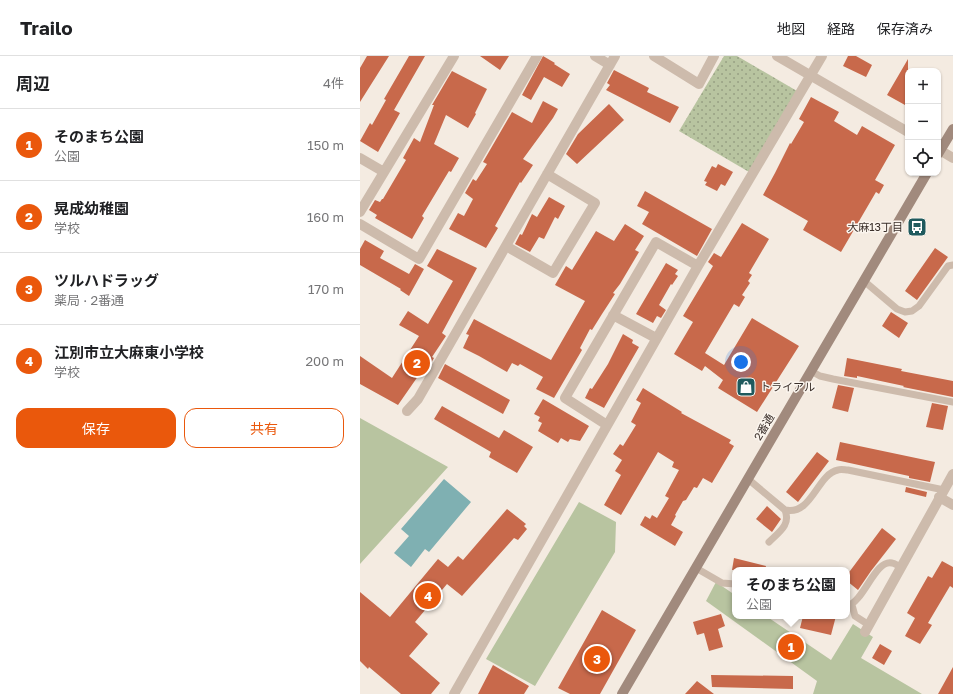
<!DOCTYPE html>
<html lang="ja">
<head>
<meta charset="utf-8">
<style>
  body { margin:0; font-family:"Golos Text","Noto Sans JP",sans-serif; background:#f2f2f2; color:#202124 }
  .controls { position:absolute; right:12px; top:12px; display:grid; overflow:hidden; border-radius:8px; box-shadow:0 1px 3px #0004 }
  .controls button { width:36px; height:36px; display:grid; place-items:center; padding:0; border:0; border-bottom:1px solid #e0e0e0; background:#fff; color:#202124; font:20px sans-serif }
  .you { position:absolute; left:381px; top:306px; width:14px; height:14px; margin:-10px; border:3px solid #fff; border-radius:50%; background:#1a73e8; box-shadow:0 0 0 6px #1a73e833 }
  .badge { display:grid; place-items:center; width:26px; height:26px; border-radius:50%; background:#ea580c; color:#fff; font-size:13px; font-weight:700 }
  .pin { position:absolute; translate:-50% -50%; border:2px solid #fff; box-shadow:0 1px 4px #0006 }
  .popup { position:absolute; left:372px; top:511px; width:118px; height:52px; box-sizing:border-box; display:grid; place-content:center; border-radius:8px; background:#fff; filter:drop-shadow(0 1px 3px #0005); font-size:13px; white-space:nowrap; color:#757577 }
  .popup b { font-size:15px; color:#202124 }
  .popup::after { content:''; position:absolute; left:50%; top:100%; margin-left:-8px; border:8px solid transparent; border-top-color:#fff }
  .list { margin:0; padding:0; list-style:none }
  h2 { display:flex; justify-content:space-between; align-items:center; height:52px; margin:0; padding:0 16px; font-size:17px }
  h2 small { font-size:13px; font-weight:400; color:#757577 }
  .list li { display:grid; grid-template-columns:26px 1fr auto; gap:12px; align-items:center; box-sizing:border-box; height:72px; padding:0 16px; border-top:1px solid #e0e0e0 }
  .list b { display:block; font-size:15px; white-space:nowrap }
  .list p { margin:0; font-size:13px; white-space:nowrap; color:#757577 }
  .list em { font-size:13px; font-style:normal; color:#757577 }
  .actions { display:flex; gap:8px; padding:12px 16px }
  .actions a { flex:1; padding:9px 0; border:1px solid #ea580c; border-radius:12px; text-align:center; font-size:14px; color:#ea580c }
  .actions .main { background:#ea580c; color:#fff }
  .icon { flex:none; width:22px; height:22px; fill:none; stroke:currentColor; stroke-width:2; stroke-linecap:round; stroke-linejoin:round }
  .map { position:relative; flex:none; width:593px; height:638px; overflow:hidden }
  header { display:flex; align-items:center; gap:24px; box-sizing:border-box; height:56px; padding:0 20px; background:#fff; border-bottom:1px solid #e0e0e0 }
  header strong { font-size:19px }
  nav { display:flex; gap:22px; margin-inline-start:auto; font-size:14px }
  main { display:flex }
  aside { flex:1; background:#fff }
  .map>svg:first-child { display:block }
  .grass { fill:url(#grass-dots) }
  .green { fill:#b8c4a0 }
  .water { fill:#7fb0b2 }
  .building { fill:#c8694b }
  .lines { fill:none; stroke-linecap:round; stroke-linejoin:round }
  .lane { stroke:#cdbbac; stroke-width:7 }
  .street { stroke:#cdbbac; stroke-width:10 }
  .secondary { stroke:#a18a7d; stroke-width:10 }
  .labels { text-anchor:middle; stroke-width:3; stroke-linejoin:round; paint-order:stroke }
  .poi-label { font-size:11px; fill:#3b302b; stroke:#fbf5ee; text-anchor:end }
  .street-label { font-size:11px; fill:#3b302b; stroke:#fbf5ee }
</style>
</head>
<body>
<header>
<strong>Trailo</strong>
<nav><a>地図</a><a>経路</a><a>保存済み</a></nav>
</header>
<main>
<aside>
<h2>周辺<small>4件</small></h2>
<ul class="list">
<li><span class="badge">1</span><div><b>そのまち公園</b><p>公園</p></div><em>150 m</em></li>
<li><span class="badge">2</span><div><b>晃成幼稚園</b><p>学校</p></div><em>160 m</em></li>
<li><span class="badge">3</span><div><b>ツルハドラッグ</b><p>薬局 · 2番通</p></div><em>170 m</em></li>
<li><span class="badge">4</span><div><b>江別市立大麻東小学校</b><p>学校</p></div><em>200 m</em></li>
</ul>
<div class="actions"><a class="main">保存</a><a>共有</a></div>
</aside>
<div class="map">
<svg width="593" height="638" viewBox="0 0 593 638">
  <defs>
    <pattern id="grass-dots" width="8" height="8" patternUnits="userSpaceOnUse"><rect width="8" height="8" fill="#b8c4a0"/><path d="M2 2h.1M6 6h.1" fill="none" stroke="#97a083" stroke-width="1.8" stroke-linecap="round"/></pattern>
  </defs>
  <rect width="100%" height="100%" fill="#f4ebe1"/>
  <!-- grass -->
  <path class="grass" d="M364,0H377L437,35L389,116L319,75Z"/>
  <!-- green -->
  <path class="green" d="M0,362L88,411L0,508Z
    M219,446L256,466L255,496L175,630L126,603Z
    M356,526L375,539V560H406L471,604L493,568L513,581L501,602L562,638H453L457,625L346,545Z"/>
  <!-- water -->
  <path class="water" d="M84,423L111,446L69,496L65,493L51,511L34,497L49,480L41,473Z"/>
  <!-- building -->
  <path class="building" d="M7,0H29L0,46V12Z
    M49,0H65L34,54L40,57L18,96L0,85L10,67L12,69L26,44L24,43Z
    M120,0H149L140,14Z
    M183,0L195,7L194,8L210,18L202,31L184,21L171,44L162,39Z
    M488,0H496L512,9L506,21L483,10Z
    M548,3V43L545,49L527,39Z
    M254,14L289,32L287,36L319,51L310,67L246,34L250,29L247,27Z
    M92,15L127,33L115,57L116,58L108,72L86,59L74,88L99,102L91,116L89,115L62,160L64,162L52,183L15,162L17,159L9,154L15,144L20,146L22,143H23L46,104L43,102L54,82L60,86L74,49H72Z
    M451,41L479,56L474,65L497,79L502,70L535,89L515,124L524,129L519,138L516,136L481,196L443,174L448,165L403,139L415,117L430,87L431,88L444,66L439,63Z
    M183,45L198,53L193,62L163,103L173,109L161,127L160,126L135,170L138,172L126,192L89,173L98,157L104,160L113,143L105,137L113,123L116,125L127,108L123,106L152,56L172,67Z
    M249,48L264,64L217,108L206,98L218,78Z
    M358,108L373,116L365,130L361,128L357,135L345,129L347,126L344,125L352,110L356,112Z
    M285,135L352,173L337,200L282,168L289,156L277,150Z
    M189,141L205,150L198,163L195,161L184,183L179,181L170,196L155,188L160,178L162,179L172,158L177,161Z
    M382,167L409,183L389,217L392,219L388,225L390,227L382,239L385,241L379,251L374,248L345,297L364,309L392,262L439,290L397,356L358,332L363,324L345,310L342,315L314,298L333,266L323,260L353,210L348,206L354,197L361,201Z
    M265,168L284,180L275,194L279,196L260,228L253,237L255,238L242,258L232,274L230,273L220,292L222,294L194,342L176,333L183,321L160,308L158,310L152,307L147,316L119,300L103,292L109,279L106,278L114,263L191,304L225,245L195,229L206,210L212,214L236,175L254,185Z
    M5,184L24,195L20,202L49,218L55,208L64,213L49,240L40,234L41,233L0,209V193Z
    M575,192L588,201L557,244L545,235Z
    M77,193L117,212L82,277L86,280L72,301L74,302L66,315L63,313L38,349L0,328V300L32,322L59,280L39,269L48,255L68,268L93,225L67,210Z
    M306,207L318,214L315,218L318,220L312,229L311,228L299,249L306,254L301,262L297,260L293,267L276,258Z
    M531,256L548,267L539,282L522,270Z
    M263,278L273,284L272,287L279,291L244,352L225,342L230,332L232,333L248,308Z
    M487,302L542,313L541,315L593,325V341L543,331L544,330L497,320V322L484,320Z
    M85,308L150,344L143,358L78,322Z
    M478,329L494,332L488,356L472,352Z
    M283,332L322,356L321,357L371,384L369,387L374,390L352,427L343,422L337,432L334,431L326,444L323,445L315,459L316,460L311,469L323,476L315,490L280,469L285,460L290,463L292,459L297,462L309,442L305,440L319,414L312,411L314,406L298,396L261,459L244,449L261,419L255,415L262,404L253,398L260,388L263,390L276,369L271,366L281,347L276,344Z
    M183,343L229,370L220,385L210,383L208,386L201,382L198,387L178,375L182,367L178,365L180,361L174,358Z
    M572,347L588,350L583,374L566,371Z
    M82,350L139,382L144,374L173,391L157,417L129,401L131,396L74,363Z
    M480,386L575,406L570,426L549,422V420L476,404Z
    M457,396L469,405L438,446L426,436Z
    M546,431L567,436L566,441L545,436Z
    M407,450L421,463L412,476L396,463Z
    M147,453L166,468L164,470L167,473L158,484L154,482L102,540L87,528L55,566L68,578L49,600L80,627L71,638H41L9,611L8,613L0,605V536L30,561L78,503L88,511L98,500L103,504Z
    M522,472L536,483L511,515L498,534L487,525V519Z
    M374,502L406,510L405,514H372Z
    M582,505L593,511V532L590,530L568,567L572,569L560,588L545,580L555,562L547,557L568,520L572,522Z
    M242,554L276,574L240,638H210L198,632Z
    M361,558L365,570L358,573L363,591L349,595L344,577L337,579L333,566Z
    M443,560H476L471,579L440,572Z
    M520,588L532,595L524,609L512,602Z
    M133,609L169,630L164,638H118Z
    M593,611V638H578Z
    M351,619L433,620V633L352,631Z
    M337,625L354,638H325Z"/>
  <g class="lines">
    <!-- lane -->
    <path class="lane" d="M504,225L537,253L545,256L552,255L559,250L588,210L593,209
      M451,315L460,320L473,323L593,346
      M388,423L425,454C452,460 457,418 478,414C481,413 485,414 488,414L584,434
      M409,486C419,476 431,469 425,454
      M336,512L362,527L375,528
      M492,549L495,560L509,569
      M487,550C504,546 515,503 532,507C535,507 538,510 541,511"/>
    <!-- street -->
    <path class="street" d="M235,0L250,9
      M294,0L339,28L354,0
      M417,0L548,76
      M578,93L593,102
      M0,102L24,116
      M0,156L94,0
      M0,168L59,203L177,0
      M146,190L193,217L235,147L187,118
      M253,259L296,282
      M47,355L58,343L255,0
      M247,369L205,342L296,186L338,210
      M579,441L593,449
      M505,576L593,418
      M94,638L338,210L462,0"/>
    <!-- secondary -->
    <path class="secondary" d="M578,98L593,73
      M262,638L567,117"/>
  </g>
  <!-- icons -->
  <defs>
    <symbol id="bus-square" viewBox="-11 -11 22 22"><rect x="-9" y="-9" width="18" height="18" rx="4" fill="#1f5a5e" stroke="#fbf5ee"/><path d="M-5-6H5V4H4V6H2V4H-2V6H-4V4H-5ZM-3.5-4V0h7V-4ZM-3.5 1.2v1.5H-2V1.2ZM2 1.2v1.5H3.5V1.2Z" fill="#fff"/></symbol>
    <symbol id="shop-square" viewBox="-11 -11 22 22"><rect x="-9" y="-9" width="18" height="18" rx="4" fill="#1f5a5e" stroke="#fbf5ee"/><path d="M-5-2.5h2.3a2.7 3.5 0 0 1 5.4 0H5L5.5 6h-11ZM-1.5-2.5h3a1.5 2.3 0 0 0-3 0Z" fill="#fff"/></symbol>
  </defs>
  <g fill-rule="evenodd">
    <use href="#bus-square" x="546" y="160" width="22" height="22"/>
    <use href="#shop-square" x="375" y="320" width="22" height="22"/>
  </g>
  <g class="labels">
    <!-- poi labels -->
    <g class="poi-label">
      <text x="543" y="175">大麻13丁目</text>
      <text x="400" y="335" text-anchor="start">トライアル</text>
    </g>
    <!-- street labels -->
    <g class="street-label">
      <text transform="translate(404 371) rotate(-60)" y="4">2番通</text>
    </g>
  </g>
</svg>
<div class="controls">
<button>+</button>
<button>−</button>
<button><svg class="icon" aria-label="locate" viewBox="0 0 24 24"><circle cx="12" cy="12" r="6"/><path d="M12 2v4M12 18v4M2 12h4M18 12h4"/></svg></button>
</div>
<div class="you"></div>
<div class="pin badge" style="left:431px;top:591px">1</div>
<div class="popup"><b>そのまち公園</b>公園</div>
<div class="pin badge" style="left:57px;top:307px">2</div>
<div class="pin badge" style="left:237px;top:603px">3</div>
<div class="pin badge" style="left:68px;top:540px">4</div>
</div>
</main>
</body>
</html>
